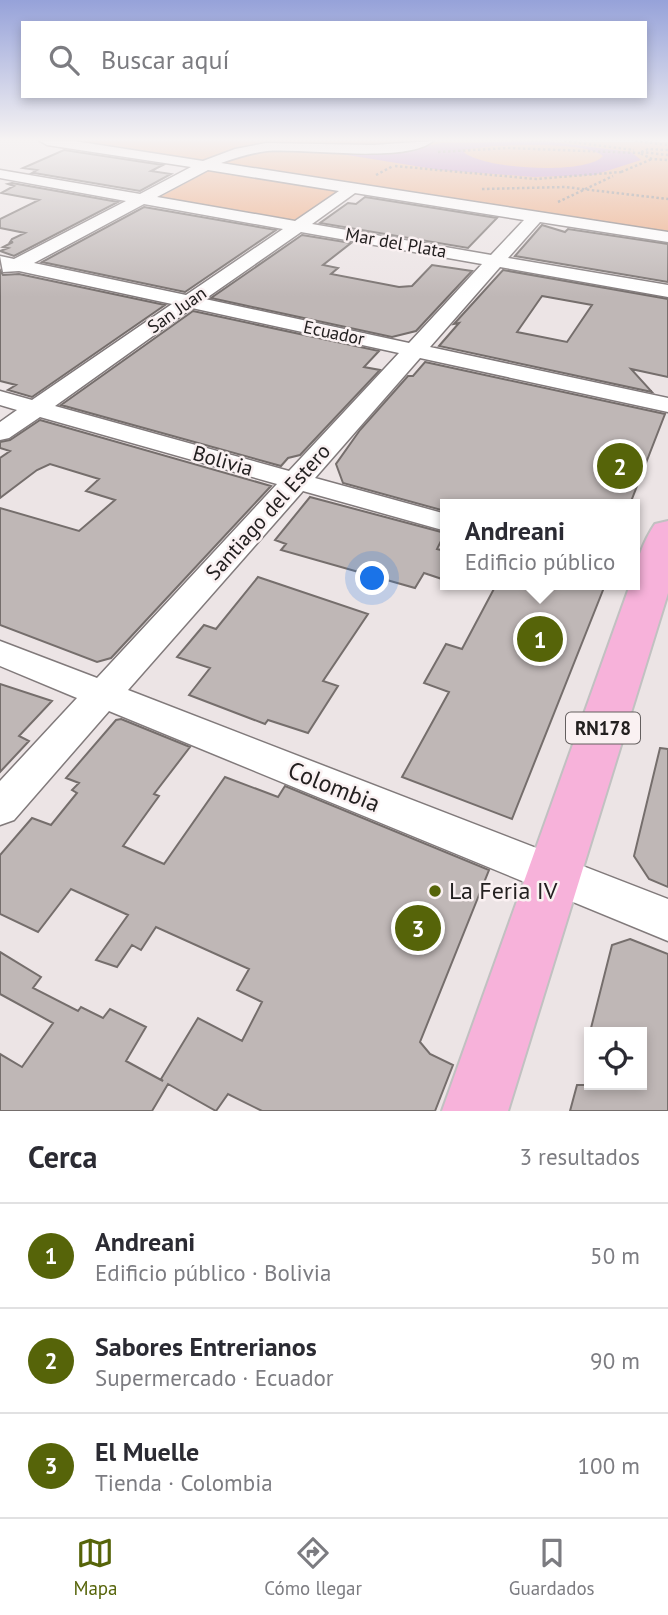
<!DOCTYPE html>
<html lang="es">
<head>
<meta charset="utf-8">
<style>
  body { margin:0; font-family:"PT Sans",sans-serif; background:#f7f7f7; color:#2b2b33 }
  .controls { position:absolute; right:21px; bottom:21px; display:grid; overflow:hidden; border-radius:0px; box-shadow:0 4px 10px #0003 }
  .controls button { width:63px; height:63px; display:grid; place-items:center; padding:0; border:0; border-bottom:2px solid #e1e1e2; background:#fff; color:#2b2b33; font:35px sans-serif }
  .you { position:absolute; left:373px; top:579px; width:24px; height:24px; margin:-18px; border:5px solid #fff; border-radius:50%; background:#1a73e8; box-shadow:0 0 0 10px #1a73e833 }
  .badge { display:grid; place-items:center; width:46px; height:46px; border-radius:50%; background:#566409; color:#fff; font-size:23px; font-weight:700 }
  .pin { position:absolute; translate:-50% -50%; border:4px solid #fff; box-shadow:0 2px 7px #0006 }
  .popup { position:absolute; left:440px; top:499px; width:200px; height:91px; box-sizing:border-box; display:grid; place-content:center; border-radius:0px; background:#fff; filter:drop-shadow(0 2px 5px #0005); font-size:23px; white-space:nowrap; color:#7c7c81 }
  .popup b { font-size:26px; color:#2b2b33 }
  .popup::after { content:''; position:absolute; left:50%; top:100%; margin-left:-14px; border:14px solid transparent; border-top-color:#fff }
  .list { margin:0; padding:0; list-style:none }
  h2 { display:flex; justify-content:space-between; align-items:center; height:91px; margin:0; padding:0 28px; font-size:30px }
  h2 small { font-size:23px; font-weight:400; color:#7c7c81 }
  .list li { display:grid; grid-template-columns:46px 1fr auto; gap:21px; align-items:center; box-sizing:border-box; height:105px; padding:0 28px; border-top:2px solid #e1e1e2 }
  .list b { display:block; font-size:26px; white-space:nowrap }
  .list p { margin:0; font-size:23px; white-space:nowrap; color:#7c7c81 }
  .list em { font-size:23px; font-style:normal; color:#7c7c81 }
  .icon { flex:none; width:38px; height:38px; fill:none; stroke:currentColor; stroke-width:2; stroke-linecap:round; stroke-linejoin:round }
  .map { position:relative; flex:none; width:668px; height:1111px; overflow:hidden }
  .search { position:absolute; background:#fff; box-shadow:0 4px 10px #0003; left:21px; right:21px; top:21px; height:77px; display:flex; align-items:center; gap:18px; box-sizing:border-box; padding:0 24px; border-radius:0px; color:#7c7c81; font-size:26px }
  .sheet { height:406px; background:#fff }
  nav { display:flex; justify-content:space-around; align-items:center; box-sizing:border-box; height:98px; border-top:2px solid #e1e1e2; background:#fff; font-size:19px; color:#7c7c81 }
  nav a { display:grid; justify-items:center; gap:4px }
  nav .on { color:#566409 }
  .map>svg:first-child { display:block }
  .green { fill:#edaa82 }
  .water { fill:#bc88c3; fill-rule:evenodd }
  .building { fill:#bfb7b6; stroke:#756e6c; stroke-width:2; fill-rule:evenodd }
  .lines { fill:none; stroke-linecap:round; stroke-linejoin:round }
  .minor-casing { stroke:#817a7b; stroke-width:3 }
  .major-casing { stroke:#c1c1c1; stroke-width:4 }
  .path { stroke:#888383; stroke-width:2.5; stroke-dasharray:2.5 2.5; stroke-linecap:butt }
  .minor { fill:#fff; fill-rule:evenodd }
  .major { fill:#f7b2da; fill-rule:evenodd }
  .poi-dot { fill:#566409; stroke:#faf1f2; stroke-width:2.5 }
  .labels { text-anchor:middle; stroke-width:5; stroke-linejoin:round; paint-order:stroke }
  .far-street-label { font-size:18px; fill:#232020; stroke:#faf1f2 }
  .shield { fill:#faf1f2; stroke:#645f5f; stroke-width:2 }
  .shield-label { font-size:19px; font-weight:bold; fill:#232020 }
  .street-label { font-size:21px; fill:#232020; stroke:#faf1f2 }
  .near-street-label { font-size:24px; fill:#232020; stroke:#faf1f2 }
  .near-poi-label { font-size:24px; fill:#232020; stroke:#faf1f2; text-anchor:start }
</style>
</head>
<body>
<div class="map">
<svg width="668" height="1111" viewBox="0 0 668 1111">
  <rect width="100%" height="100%" fill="#ece4e5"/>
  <!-- green -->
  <path class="green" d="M61,141L668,142V234Z
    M212,169L336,188L340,192L294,220L160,197Z"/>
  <!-- water -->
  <path class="water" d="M545,141L631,152L641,160L594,175L534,177L440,170L335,153L403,151L441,143ZM494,146C518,145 586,142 603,156C586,176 475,169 462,150Z"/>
  <!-- building -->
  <path class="building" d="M64,150L163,165L151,171L171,174L140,191L34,173H32L37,170L23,168Z
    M12,183L118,202L14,256L0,251L8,248L3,247L13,242H10L12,239L25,233L0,228V219L39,200L1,193L14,186L8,184Z
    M365,197L497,218L468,248L320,223L348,203L356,204Z
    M144,207L276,230L185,292L42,262Z
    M542,225L565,232L568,229L668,244V282L515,256Z
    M302,235L351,243L323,265L338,268L331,274L399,287L412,286L432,265L472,271L416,331L392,337L211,298Z
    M0,270L3,275L19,274L165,305L32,397L8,390L16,385L0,381Z
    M503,270L668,299V377L631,369L652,392L439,346L459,323L454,324ZM542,296L592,305L567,342L517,332Z
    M193,311L379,351L364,367L380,370L300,455L288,458L281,466L61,405Z
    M425,362L665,414L630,504H445V511L343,483L336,464L360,430L408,376H413Z
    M40,420L271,486L111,658L97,662L0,625V508L79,531L115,500L86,491L99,479L50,464L37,470L0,498V458L10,451L0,448V442L10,440Z
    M310,497L445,533L437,549L445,551V580L424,573L415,588L281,550L286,544L275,540Z
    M258,577L368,614L323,681L338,686L308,733L268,720L265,724L189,695L210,668L177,657L204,625L216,629Z
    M496,585H605L512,819L402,777L449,692L424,683L446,644L462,649Z
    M0,684L52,701L19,736L29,741L0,772Z
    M121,719L190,747L154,794L159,796L123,846L164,864L225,777L278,797L285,786L489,870L420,1042L430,1054L453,1065L435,1111H262L228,1094L216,1111L168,1084L152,1111H0V1054L22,1067L53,1023L0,994V952L41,977L33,988L78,1011L81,1007L103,1018L110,1009L146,1027L126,1061L163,1081L161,1079L198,1018L242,1041L262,1002L237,990L249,969L156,927L141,950L132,945L117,967L96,960L128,915L71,889L38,932L0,914V855L32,818L51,825L77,793L72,790L79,783L66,778L116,720Z
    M660,748L668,749V887L649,879L634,856Z
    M630,939L668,954V1111H570L577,1085H642V1032H590L612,945Z"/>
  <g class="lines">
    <defs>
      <path id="minor" d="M40,141H74L203,161L235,149L266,143L373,145L433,141C405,164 306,148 267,151C251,153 236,158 221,163L668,232V242L540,222L508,258L668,285V297L500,267L430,347L668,398V412L420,358L315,478L446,514V531L303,491L128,690L668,899V941L109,711L14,820L0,825V781L77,698L0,666V641L97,678L277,484L40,417L9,438L0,440V422L17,410L0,405V391L32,400L172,304L19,271L3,272L0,256L14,259L126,201L0,178V170L140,194L191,167L47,145ZM208,170L339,191L295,221L157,197ZM355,193L524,220L491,255L312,224ZM144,204L283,229L186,295L34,263ZM301,232L482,264L409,343L205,299ZM192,308L399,353L289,471L55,406Z"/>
      <path id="major" d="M668,521V593L508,1111H442L630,585H634C634,565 644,540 655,524Z"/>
    </defs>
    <!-- minor casing -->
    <use href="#minor" class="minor-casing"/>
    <!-- major casing -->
    <use href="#major" class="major-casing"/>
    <!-- path -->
    <path class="path" d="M564,141L634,150
      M635,141L668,145
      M668,150L648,149L640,153L652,159L668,160
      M438,152L508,148L640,153
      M641,152L668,155
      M395,166L536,179L621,172
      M621,172L652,159
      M376,175L393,166
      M482,189L565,187L668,199
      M558,202L613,176"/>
    <!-- minor -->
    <use href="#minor" class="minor"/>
    <!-- major -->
    <use href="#major" class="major"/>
  </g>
  <!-- sky -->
  <linearGradient id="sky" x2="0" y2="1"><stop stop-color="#96a2d9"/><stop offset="0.47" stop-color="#f6f3f3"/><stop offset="1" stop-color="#f6f3f3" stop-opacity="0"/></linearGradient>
  <rect width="668" height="297" fill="url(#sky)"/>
  <!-- markers -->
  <circle class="poi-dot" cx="435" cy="891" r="7"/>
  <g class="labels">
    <!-- far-street labels -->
    <g class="far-street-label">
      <text transform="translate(396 243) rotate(10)" y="6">Mar del Plata</text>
      <text transform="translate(177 310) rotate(-35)" y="6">San Juan</text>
      <text transform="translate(334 333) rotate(12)" y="6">Ecuador</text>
    </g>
    <!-- shield labels -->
    <rect class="shield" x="566" y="712.5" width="74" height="31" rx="5"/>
    <g class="shield-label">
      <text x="603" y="735">RN178</text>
    </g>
    <!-- street labels -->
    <g class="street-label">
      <text transform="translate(223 461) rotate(16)" y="7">Bolivia</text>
      <text transform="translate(268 512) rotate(-48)" y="7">Santiago del Estero</text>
    </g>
    <!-- near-street labels -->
    <g class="near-street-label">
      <text transform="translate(334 787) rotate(22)" y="8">Colombia</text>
    </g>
    <!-- near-poi labels -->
    <g class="near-poi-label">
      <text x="449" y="899">La Feria IV</text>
    </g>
  </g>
</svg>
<div class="controls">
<button><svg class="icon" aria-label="locate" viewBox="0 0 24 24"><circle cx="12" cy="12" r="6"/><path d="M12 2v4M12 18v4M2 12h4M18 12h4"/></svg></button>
</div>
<div class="you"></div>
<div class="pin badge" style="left:540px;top:639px">1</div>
<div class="popup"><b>Andreani</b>Edificio público</div>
<div class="pin badge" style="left:620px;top:466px">2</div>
<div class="pin badge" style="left:418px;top:928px">3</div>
<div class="search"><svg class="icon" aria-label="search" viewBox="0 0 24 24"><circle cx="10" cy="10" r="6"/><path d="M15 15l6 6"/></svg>Buscar aquí</div>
</div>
<section class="sheet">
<h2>Cerca<small>3 resultados</small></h2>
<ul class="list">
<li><span class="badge">1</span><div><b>Andreani</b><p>Edificio público · Bolivia</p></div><em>50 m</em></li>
<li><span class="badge">2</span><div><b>Sabores Entrerianos</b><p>Supermercado · Ecuador</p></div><em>90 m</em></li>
<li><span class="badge">3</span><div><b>El Muelle</b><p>Tienda · Colombia</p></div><em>100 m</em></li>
</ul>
</section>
<nav>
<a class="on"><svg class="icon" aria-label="map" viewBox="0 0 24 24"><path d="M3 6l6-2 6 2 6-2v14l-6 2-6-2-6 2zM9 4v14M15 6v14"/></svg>Mapa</a>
<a><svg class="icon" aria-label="directions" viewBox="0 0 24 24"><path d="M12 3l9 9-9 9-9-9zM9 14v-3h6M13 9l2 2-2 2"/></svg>Cómo llegar</a>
<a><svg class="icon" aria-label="saved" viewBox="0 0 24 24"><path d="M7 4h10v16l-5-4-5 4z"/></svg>Guardados</a>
</nav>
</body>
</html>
